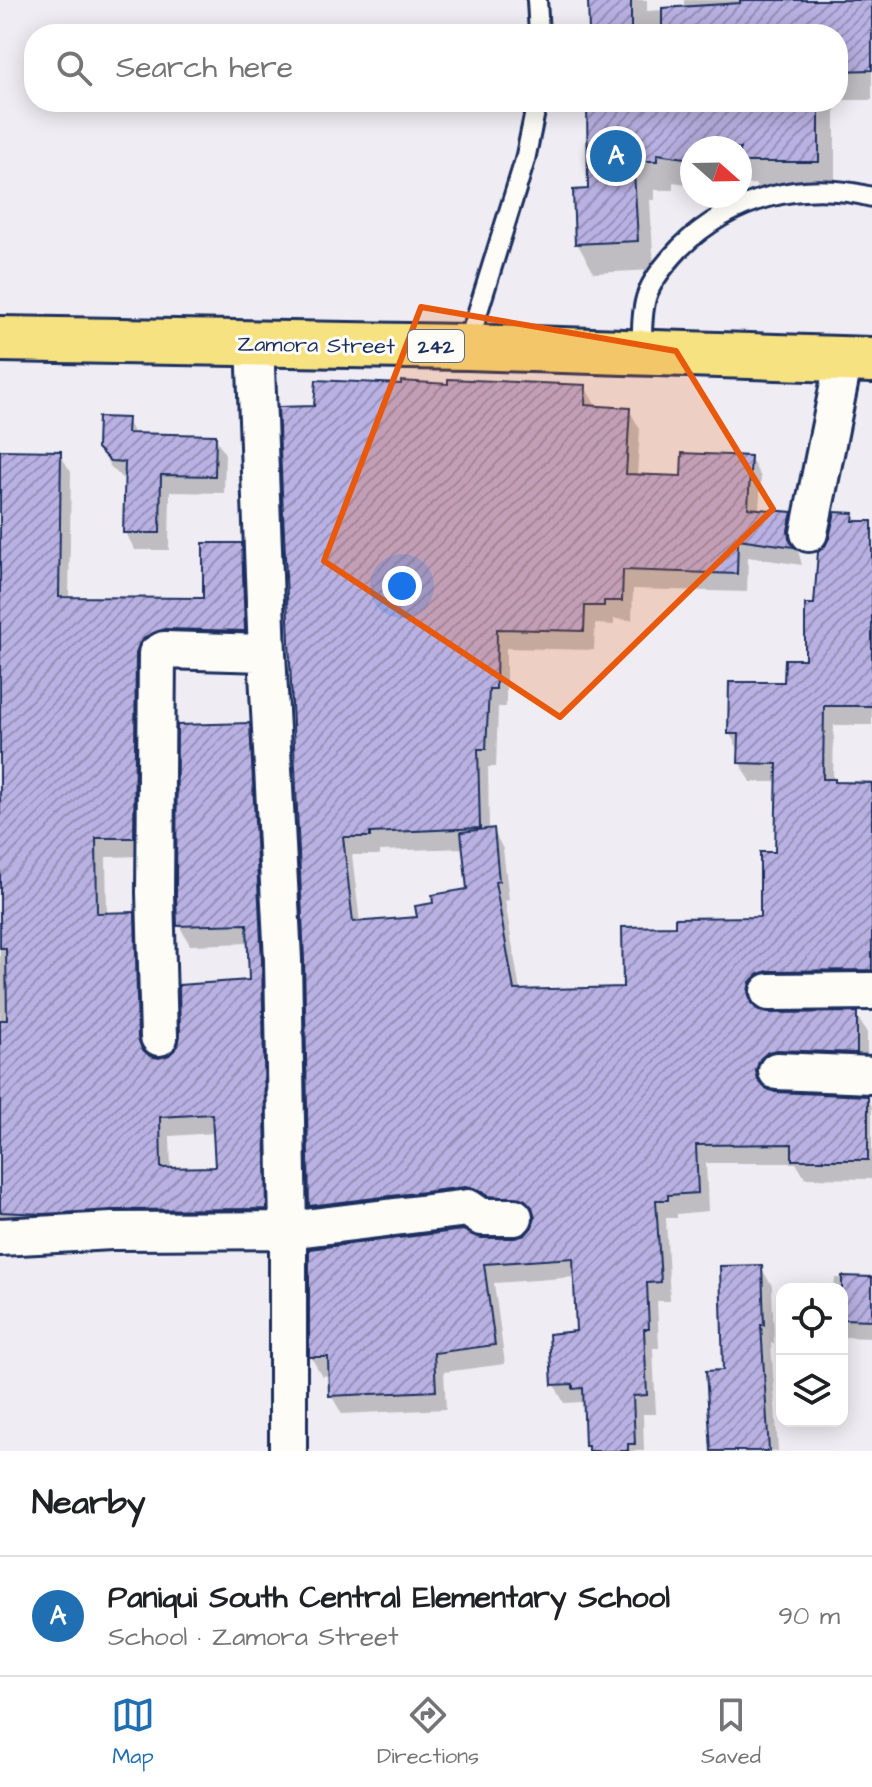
<!DOCTYPE html>
<html lang="en">
<head>
<meta charset="utf-8">
<style>
  body { margin:0; font-family:"Architects Daughter",sans-serif; background:#f6f6f6; color:#202124 }
  .controls { position:absolute; right:24px; bottom:24px; display:grid; overflow:hidden; border-radius:16px; box-shadow:0 4px 20px #0003 }
  .controls button { width:72px; height:72px; display:grid; place-items:center; padding:0; border:0; border-bottom:2px solid #e0e0e0; background:#fff; color:#202124; font:40px sans-serif }
  .compass { position:absolute; left:680px; top:136px; width:72px; height:72px; border-radius:50%; background:#fff; box-shadow:0 4px 20px #0003; rotate:110deg }
  .you { position:absolute; left:402px; top:586px; width:28px; height:28px; margin:-20px; border:6px solid #fff; border-radius:50%; background:#1a73e8; box-shadow:0 0 0 12px #1a73e833 }
  .badge { display:grid; place-items:center; width:52px; height:52px; border-radius:50%; background:#1f6fb2; color:#fff; font-size:26px; font-weight:700 }
  .pin { position:absolute; translate:-50% -50%; border:4px solid #fff; box-shadow:0 2px 8px #0006 }
  .list { margin:0; padding:0; list-style:none }
  h2 { display:flex; justify-content:space-between; align-items:center; height:104px; margin:0; padding:0 32px; font-size:34px }
  h2 small { font-size:26px; font-weight:400; color:#757577 }
  .list li { display:grid; grid-template-columns:52px 1fr auto; gap:24px; align-items:center; box-sizing:border-box; height:120px; padding:0 32px; border-top:2px solid #e0e0e0 }
  .list b { display:block; font-size:30px; white-space:nowrap }
  .list p { margin:0; font-size:26px; white-space:nowrap; color:#757577 }
  .list em { font-size:26px; font-style:normal; color:#757577 }
  .icon { flex:none; width:44px; height:44px; fill:none; stroke:currentColor; stroke-width:2; stroke-linecap:round; stroke-linejoin:round }
  .map { position:relative; flex:none; width:872px; height:1451px; overflow:hidden }
  .search { position:absolute; background:#fff; box-shadow:0 4px 20px #0003; left:24px; right:24px; top:24px; height:88px; display:flex; align-items:center; gap:20px; box-sizing:border-box; padding:0 28px; border-radius:32px; color:#757577; font-size:30px }
  .sheet { height:224px; background:#fff }
  nav { display:flex; justify-content:space-around; align-items:center; box-sizing:border-box; height:112px; border-top:2px solid #e0e0e0; background:#fff; font-size:22px; color:#757577 }
  nav a { display:grid; justify-items:center; gap:4px }
  nav .on { color:#1f6fb2 }
  .map>svg:first-child { display:block }
  .shadow { fill:#0003; fill-rule:evenodd }
  .building { fill:url(#building-hatch); stroke:#1b2f5e; stroke-width:2; fill-rule:evenodd }
  .lines { fill:none; stroke-linecap:round; stroke-linejoin:round }
  .service-casing { stroke:#1b2f5e; stroke-width:24 }
  .minor-casing { stroke:#1b2f5e; stroke-width:42 }
  .primary-casing { stroke:#1b2f5e; stroke-width:50 }
  .service { stroke:#fdfcf7; stroke-width:18 }
  .minor { stroke:#fdfcf7; stroke-width:36 }
  .primary { stroke:#f7e281; stroke-width:44 }
  .marked { fill:#e8590c; fill-opacity:0.2; stroke:#e8590c; stroke-width:6; stroke-linejoin:round }
  .labels { text-anchor:middle; stroke-width:6; stroke-linejoin:round; paint-order:stroke }
  .shield { fill:#fdfcf7; stroke:#5f6c8c; stroke-width:2 }
  .shield-label { font-size:20px; font-weight:bold; fill:#1b2f5e }
  .street-label { font-size:22px; fill:#1b2f5e; stroke:#fdfcf7 }
</style>
</head>
<body>
<div class="map">
<svg width="872" height="1451" viewBox="0 0 872 1451">
  <defs>
    <pattern id="building-hatch" width="6" height="6" patternUnits="userSpaceOnUse" patternTransform="scale(2)"><rect width="6" height="6" fill="#b9b1e2"/><path d="M-1 1l2-2M0 6l6-6M5 7l2-2" fill="none" stroke="#9690ba"/></pattern>
  </defs>
  <rect width="100%" height="100%" fill="#efedf3"/>
  <filter id="ink" filterUnits="userSpaceOnUse"><feTurbulence type="fractalNoise" baseFrequency=".0125" numOctaves="2"/><feDisplacementMap in="SourceGraphic" scale="16" xChannelSelector="R" yChannelSelector="G"/><feConvolveMatrix kernelMatrix="1 2 1 2 8 2 1 2 1" color-interpolation-filters="sRGB"/></filter>
  <g filter="url(#ink)">
    <!-- shadow -->
    <path class="shadow" d="M590,0H647V11L684,9V0H872V100H838V34H590Z
      M590,102H835V191H759L755,184L740,185V148H692V185L673,182V190H655V200H650L654,270L594,273L577,243L590,191Z
      M403,386L585,387L596,406L629,410L640,429L637,476L683,479L750,458L761,477L759,511L790,514L801,533L798,550L802,565L748,557L747,592L633,589L632,620L614,619V625L595,624L594,650L506,648V707H498L496,767H488L489,831L493,830L503,849L509,900L505,901L520,991L625,989L677,928L762,919L777,854L779,782H751L740,763V752L730,734L786,684L807,661L816,607L853,515L857,523H872V725H834L833,781H872V988L761,1000L758,1012L769,1015L856,1014L867,1033V1072L770,1078L766,1091L775,1094L867,1098L872,1106V1179L805,1178L796,1163H706L708,1211L677,1214V1218H666L670,1301H657L659,1348H653L656,1414H643L644,1451H591L587,1445L586,1406L583,1402L564,1403L554,1384L578,1333L576,1277L494,1283L505,1364L444,1372L446,1409L342,1414L331,1395L330,1375L322,1376L311,1357L481,1240H515L525,1237L533,1229L537,1217L500,1214L321,1225L311,1206L316,408ZM465,848L469,891L419,918L360,923L352,855H380V851Z
      M126,420L135,435L215,437L225,454L224,493L170,492L169,550H135L125,532L126,478H122L110,466L99,447Z
      M0,452L59,453L71,472L69,599L205,600L241,545L252,564L255,650L176,648L144,856L106,857L107,915L133,914L145,934L148,1057L159,1060L170,1057L251,982L250,943L190,945L179,925L248,725L260,745L277,1228L0,1231ZM215,1133L217,1169L171,1170L170,1136Z
      M761,1267L772,1286L774,1343H771L778,1451H713L725,1372Z
      M835,1278L872,1279V1338L844,1337L842,1289H834Z"/>
    <!-- building -->
    <path class="building" d="M588,0H631V32H589Z
      M740,0H872V70L838,71V34H662V8L740,3Z
      M587,102H819V162H740V148H692V159L657,154V161H639V171H634L638,241L575,244L573,190L588,189Z
      M448,379L586,385L585,405L630,408L626,474L681,476L682,453L751,456L748,508L792,512L788,530L789,539L794,547L738,539L737,574L623,570L622,601H604V606H585L584,631L497,629L496,689H489L486,749H478L480,828L370,833V837H343L353,922L417,917L415,906L433,903L432,895L467,889L461,832L494,828L499,881L495,882L514,990L623,987L622,927L675,926V918L760,917V852H775L777,764L738,763L739,734H728L729,682H784L785,659H805V604H814L818,552L825,546L829,538L835,512L854,513L853,521H872V706H824L823,779H835V782L872,783V970L768,971L758,974L750,982L748,991L751,1003L759,1011L768,1013L857,1012V1053L777,1050L768,1052L760,1059L756,1071L758,1080L765,1088L775,1092L868,1096V1160H792V1144L696,1145L698,1193L668,1195V1200H656L661,1282L647,1283L649,1329H644L647,1395L633,1396L635,1444H628V1451H588V1446H585L583,1388L573,1389V1384L552,1385L549,1334L576,1331L573,1258L484,1264L495,1345L434,1353L436,1391L329,1396L328,1357H309V1249L463,1230L481,1238H515L525,1235L532,1227L535,1218L532,1207L524,1199L488,1196L479,1190L465,1187L309,1206L304,959L278,407L314,406L316,380L401,384V381L448,384Z
      M98,417L128,418L127,433L216,435L215,476L161,475L160,533H123L125,462L110,461L97,448Z
      M0,450L61,451L59,597L203,598V543H242L245,631L165,629L147,636L139,644L136,654L134,838H96L97,913L135,912L138,1038L142,1049L150,1056L159,1058L169,1055L178,1046L180,1036L179,985L249,980L247,924L177,926L176,893L177,725L250,723L262,961L267,1209L112,1210L43,1214L0,1212V1020H7L6,948H0ZM212,1114L215,1167L161,1168L160,1117Z
      M762,1265L764,1325H761L769,1451H711L706,1371L723,1370L720,1266Z
      M842,1276L872,1277V1320L842,1319Z"/>
    <g class="lines">
      <defs>
        <path id="service" d="M537,0L539,34
          M467,347L525,160L537,102
          M642,353C642,335 641,316 646,298C651,280 667,262 680,248C731,198 802,179 872,197"/>
        <path id="minor" d="M255,342L267,653L283,960L288,1230V1451
          M809,533L844,359
          M769,992L872,991
          M159,1037L155,893L157,654L164,650L267,653
          M777,1071L872,1075
          M0,1237L112,1231L288,1230L468,1208L481,1217H514"/>
        <path id="primary" d="M0,339L467,347L872,360"/>
      </defs>
      <!-- service casing -->
      <use href="#service" class="service-casing"/>
      <!-- minor casing -->
      <use href="#minor" class="minor-casing"/>
      <!-- primary casing -->
      <use href="#primary" class="primary-casing"/>
      <!-- service -->
      <use href="#service" class="service"/>
      <!-- minor -->
      <use href="#minor" class="minor"/>
      <!-- primary -->
      <use href="#primary" class="primary"/>
    </g>
  </g>
  <!-- marked area -->
  <path class="marked" d="M421,307L676,351L773,509L560,717L324,561Z"/>
  <g class="labels">
    <!-- shield labels -->
    <rect class="shield" x="408" y="330" width="56" height="32" rx="6"/>
    <g class="shield-label">
      <text x="436" y="353">242</text>
    </g>
    <!-- street labels -->
    <g class="street-label">
      <text transform="translate(316 344) rotate(1)" y="8">Zamora Street</text>
    </g>
  </g>
</svg>
<div class="controls">
<button><svg class="icon" aria-label="locate" viewBox="0 0 24 24"><circle cx="12" cy="12" r="6"/><path d="M12 2v4M12 18v4M2 12h4M18 12h4"/></svg></button>
<button><svg class="icon" aria-label="layers" viewBox="0 0 24 24"><path d="M12 4l9 5-9 5-9-5zM3 14l9 5 9-5"/></svg></button>
</div>
<svg class="compass" viewBox="-18 -18 36 36"><path d="M0-13l5 13h-10z" fill="#e53935"/><path d="M0 13l5-13h-10z" fill="#757577"/></svg>
<div class="you"></div>
<div class="pin badge" style="left:616px;top:156px">A</div>
<div class="search"><svg class="icon" aria-label="search" viewBox="0 0 24 24"><circle cx="10" cy="10" r="6"/><path d="M15 15l6 6"/></svg>Search here</div>
</div>
<section class="sheet">
<h2>Nearby<small></small></h2>
<ul class="list">
<li><span class="badge">A</span><div><b>Paniqui South Central Elementary School</b><p>School · Zamora Street</p></div><em>90 m</em></li>
</ul>
</section>
<nav>
<a class="on"><svg class="icon" aria-label="map" viewBox="0 0 24 24"><path d="M3 6l6-2 6 2 6-2v14l-6 2-6-2-6 2zM9 4v14M15 6v14"/></svg>Map</a>
<a><svg class="icon" aria-label="directions" viewBox="0 0 24 24"><path d="M12 3l9 9-9 9-9-9zM9 14v-3h6M13 9l2 2-2 2"/></svg>Directions</a>
<a><svg class="icon" aria-label="saved" viewBox="0 0 24 24"><path d="M7 4h10v16l-5-4-5 4z"/></svg>Saved</a>
</nav>
</body>
</html>
